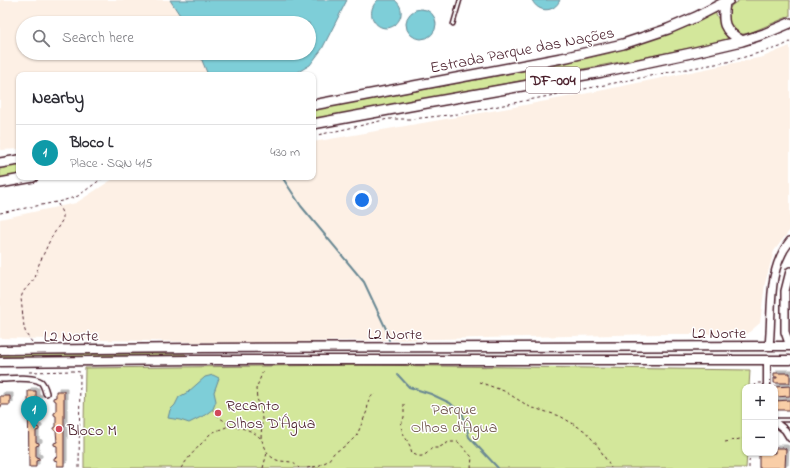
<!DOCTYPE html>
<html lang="en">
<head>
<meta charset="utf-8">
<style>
  body { margin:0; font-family:"Indie Flower",sans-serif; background:#f7f7f7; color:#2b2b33 }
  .controls { position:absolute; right:12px; bottom:12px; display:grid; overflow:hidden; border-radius:8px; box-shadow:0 1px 3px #0004 }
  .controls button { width:36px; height:36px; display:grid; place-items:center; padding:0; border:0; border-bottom:1px solid #e1e1e2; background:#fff; color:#2b2b33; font:20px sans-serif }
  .you { position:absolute; left:362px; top:200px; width:14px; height:14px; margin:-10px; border:3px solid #fff; border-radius:50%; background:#1a73e8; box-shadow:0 0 0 6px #1a73e833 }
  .badge { display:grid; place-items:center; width:26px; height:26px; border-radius:50%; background:#d93025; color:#fff; font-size:13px; font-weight:700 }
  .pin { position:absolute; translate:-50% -33px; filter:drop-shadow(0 1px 2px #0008) }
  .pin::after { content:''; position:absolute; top:21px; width:14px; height:12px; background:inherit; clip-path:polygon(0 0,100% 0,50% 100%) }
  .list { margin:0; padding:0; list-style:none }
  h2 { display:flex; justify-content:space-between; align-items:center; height:52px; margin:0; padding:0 16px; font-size:17px }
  h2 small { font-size:13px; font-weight:400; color:#7c7c81 }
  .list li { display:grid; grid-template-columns:26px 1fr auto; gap:12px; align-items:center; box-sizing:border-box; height:56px; padding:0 16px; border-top:1px solid #e1e1e2 }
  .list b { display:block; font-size:15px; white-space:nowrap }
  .list p { margin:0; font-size:13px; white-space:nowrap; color:#7c7c81 }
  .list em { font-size:13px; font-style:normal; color:#7c7c81 }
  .icon { flex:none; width:22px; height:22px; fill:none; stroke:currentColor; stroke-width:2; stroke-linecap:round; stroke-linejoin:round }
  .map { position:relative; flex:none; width:790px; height:468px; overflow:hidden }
  .search { position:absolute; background:#fff; box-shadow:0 1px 3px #0004; left:16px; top:16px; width:300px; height:44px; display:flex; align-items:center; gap:10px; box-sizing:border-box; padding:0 14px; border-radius:22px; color:#7c7c81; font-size:15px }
  .panel { position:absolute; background:#fff; box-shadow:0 1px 3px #0004; left:16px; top:72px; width:300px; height:108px; border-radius:8px }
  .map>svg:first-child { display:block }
  .built { fill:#fdf0e5 }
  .green { fill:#d3e79b; stroke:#8e8363 }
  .water { fill:#7eced8; stroke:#698893 }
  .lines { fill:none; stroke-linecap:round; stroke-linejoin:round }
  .stream { stroke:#698893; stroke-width:2 }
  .building { fill:#f9cea7; stroke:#4a1f2b; filter:url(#shadow) }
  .service-casing { stroke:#4a1f2b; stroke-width:5.5 }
  .minor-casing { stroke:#4a1f2b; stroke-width:8 }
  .tertiary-casing { stroke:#4a1f2b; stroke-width:9 }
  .secondary-casing { stroke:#4a1f2b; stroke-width:10 }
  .primary-casing { stroke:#4a1f2b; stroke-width:11 }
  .trunk-casing { stroke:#4a1f2b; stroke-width:12 }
  .path { stroke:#4a1f2b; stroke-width:1; stroke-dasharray:3 3; stroke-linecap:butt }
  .service { stroke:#fff; stroke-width:2.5 }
  .minor { stroke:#fff; stroke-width:5 }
  .tertiary { stroke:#fff; stroke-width:6 }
  .secondary { stroke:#fff; stroke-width:7 }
  .primary { stroke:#fff; stroke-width:8 }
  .trunk { stroke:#fff; stroke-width:9 }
  .poi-dot { fill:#d1495b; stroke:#fff; stroke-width:1.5 }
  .labels { text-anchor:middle; stroke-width:3; stroke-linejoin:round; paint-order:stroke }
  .shield { fill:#fff; stroke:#80626b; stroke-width:1 }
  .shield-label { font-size:15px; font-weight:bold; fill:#4a1f2b }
  .street-label { font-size:16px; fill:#4a1f2b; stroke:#fff }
  .poi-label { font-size:16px; fill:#4a1f2b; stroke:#fff; text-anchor:start }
  .park-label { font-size:16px; fill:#6c5147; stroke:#fff }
</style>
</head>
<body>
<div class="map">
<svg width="790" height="468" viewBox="0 0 790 468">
  <defs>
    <filter id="shadow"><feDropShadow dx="3" dy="-3" stdDeviation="0" flood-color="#0004"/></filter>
  </defs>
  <rect width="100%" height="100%" fill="#fff"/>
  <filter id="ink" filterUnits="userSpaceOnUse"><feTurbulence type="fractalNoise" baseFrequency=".025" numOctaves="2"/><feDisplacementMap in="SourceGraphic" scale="8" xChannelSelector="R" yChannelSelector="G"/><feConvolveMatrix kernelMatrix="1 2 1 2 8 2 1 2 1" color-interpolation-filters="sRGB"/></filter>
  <g filter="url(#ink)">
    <!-- built -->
    <path class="built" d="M0,0H170L185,23H23V53H199L208,75H19V149L0,150Z
      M790,46V230L774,251L765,283L760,323L747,334H660L252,343L0,338V219L76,203L116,177H313V142L509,108L594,92L763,57Z"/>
    <!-- green -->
    <path class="green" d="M740,0H790V16L752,32L745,34H740L732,29L727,20L729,9L732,5Z
      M715,12L728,39L700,46L641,58L313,120V110L562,64L610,53L655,38Z
      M19,165V175L0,178V167Z
      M0,354H185L186,355L184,356L0,357Z
      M360,365L750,370L749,387H745V453H747L746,468H84V423L85,368Z"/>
    <!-- water -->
    <path class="water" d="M170,0H347L322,49L310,65L293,75H208L199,53H309V23H185Z
      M378,0H395C399,4 402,8 401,14C401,18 398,22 395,25C379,36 362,14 378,0Z
      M532,0H560C554,13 538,13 532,0Z
      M406 24a15 15 0 1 1 30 0a15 15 0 1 1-30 0Z
      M213,375L219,378L214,392L216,401L213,409L205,415L189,423L180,420L168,418L170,410L175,405L179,397L188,392L205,377Z"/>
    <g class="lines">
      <!-- stream -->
      <path class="stream" d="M282,177L301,206L364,282L387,331L389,340
        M398,375L409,387L431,394L450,403L463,415L469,437L498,468"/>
    </g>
    <!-- building -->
    <path class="building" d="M774,373H790V383H774V378H777V377H774Z
      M790,386V396L775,397V392H777V391H775L774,387Z
      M28,391H36V397L39,398V400L36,401V412L39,413V415L36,416V427L39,428V430L36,431V442L39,443V445L36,446V457L39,458V460L36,461V467H29Z
      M56,391H64V466H57V461L54,460V458L57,457V446L54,445V443L57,442L56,431L54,430V428L56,427V416L54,415V413L56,412V401L53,400V398L56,397Z
      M0,396H10V405H1V407H0Z
      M790,400V410H775V406H777V405H775V401Z
      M775,448H784L786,449L785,468H759V453H775Z"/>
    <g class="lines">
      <defs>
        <path id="service" d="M453,24L460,0
          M775,420H790"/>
        <path id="minor" d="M0,379C10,379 33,376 41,382C44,385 45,389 46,393"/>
        <path id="tertiary" d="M767,360V387
          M775,422L785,430L790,438"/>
        <path id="secondary" d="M769,346C773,311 766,271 790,241
          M790,346L785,332V291L790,271"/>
        <path id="primary" d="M0,350L192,348L790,346
          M0,362L192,360H790"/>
        <path id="trunk" d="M725,2C722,23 723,30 742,41
          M313,105L567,57L623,44L668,29L696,17L729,0
          M313,124L410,106L602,72L691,53L742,41L764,34L790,23
          M0,163L19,160
          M0,183L33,177"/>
      </defs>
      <!-- service casing -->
      <use href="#service" class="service-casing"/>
      <!-- minor casing -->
      <use href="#minor" class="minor-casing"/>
      <!-- tertiary casing -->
      <use href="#tertiary" class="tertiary-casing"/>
      <!-- secondary casing -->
      <use href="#secondary" class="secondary-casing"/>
      <!-- primary casing -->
      <use href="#primary" class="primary-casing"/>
      <!-- trunk casing -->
      <use href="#trunk" class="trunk-casing"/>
      <!-- path -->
      <path class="path" d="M313,136L359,126L388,119H412L458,114L675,71L727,62L780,47L790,42
        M0,213L62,201L78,196L104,177
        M32,342L26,334L24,327L21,298L23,292L35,278L39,264L50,240L63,219V215L57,202
        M29,372L73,371L80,372L79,468
        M479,382L504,391L530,407L560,416L585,431L598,446L611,468
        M755,387L756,383H761
        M404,404V417L401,425L402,431L410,446L412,453C421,459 425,456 432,448H438L449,442H458L472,457L471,468
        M213,410L220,418L226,422L229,426C240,427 254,430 261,439C265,445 266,454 273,458C278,462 285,461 291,462C294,463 297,466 299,468
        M261,438L262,419L261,408L257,399L256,389L263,371
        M725,442L745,438
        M181,468L190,456L211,433L229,426
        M263,468L267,453
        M307,468L318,466L328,461L334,453L348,444L357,435L367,411L369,398L375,394
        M749,468V462L751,453"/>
      <!-- service -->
      <use href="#service" class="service"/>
      <!-- minor -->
      <use href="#minor" class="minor"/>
      <!-- tertiary -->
      <use href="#tertiary" class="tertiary"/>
      <!-- secondary -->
      <use href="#secondary" class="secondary"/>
      <!-- primary -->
      <use href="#primary" class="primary"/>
      <!-- trunk -->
      <use href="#trunk" class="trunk"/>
    </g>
  </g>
  <!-- markers -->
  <g class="poi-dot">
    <circle cx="218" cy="413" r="4"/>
    <circle cx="59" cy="429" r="4"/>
  </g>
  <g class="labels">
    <!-- shield labels -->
    <rect class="shield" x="526" y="67" width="54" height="26" rx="3"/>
    <g class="shield-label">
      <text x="553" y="85">DF-004</text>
    </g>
    <!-- street labels -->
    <g class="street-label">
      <text transform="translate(522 49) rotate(-11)" y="6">Estrada Parque das Nações</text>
      <text x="719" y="338">L2 Norte</text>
      <text x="395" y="339">L2 Norte</text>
      <text transform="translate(71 335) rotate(-1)" y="6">L2 Norte</text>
    </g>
    <!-- poi labels -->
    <g class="poi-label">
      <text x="226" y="410">Recanto<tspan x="226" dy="18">Olhos D'Água</tspan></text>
      <text x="67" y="435">Bloco M</text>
    </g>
    <!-- park labels -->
    <g class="park-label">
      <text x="454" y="414">Parque<tspan x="454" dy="18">Olhos d'Água</tspan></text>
    </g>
  </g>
</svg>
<div class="controls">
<button>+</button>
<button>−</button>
</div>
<div class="you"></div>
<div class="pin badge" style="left:34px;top:429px;background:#0f9aa8">1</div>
<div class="search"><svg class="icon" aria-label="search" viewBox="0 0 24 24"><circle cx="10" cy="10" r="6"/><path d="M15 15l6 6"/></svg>Search here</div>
<section class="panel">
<h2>Nearby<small></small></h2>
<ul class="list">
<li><span class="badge" style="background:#0f9aa8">1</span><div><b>Bloco L</b><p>Place · SQN 415</p></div><em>430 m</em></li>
</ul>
</section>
</div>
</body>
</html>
